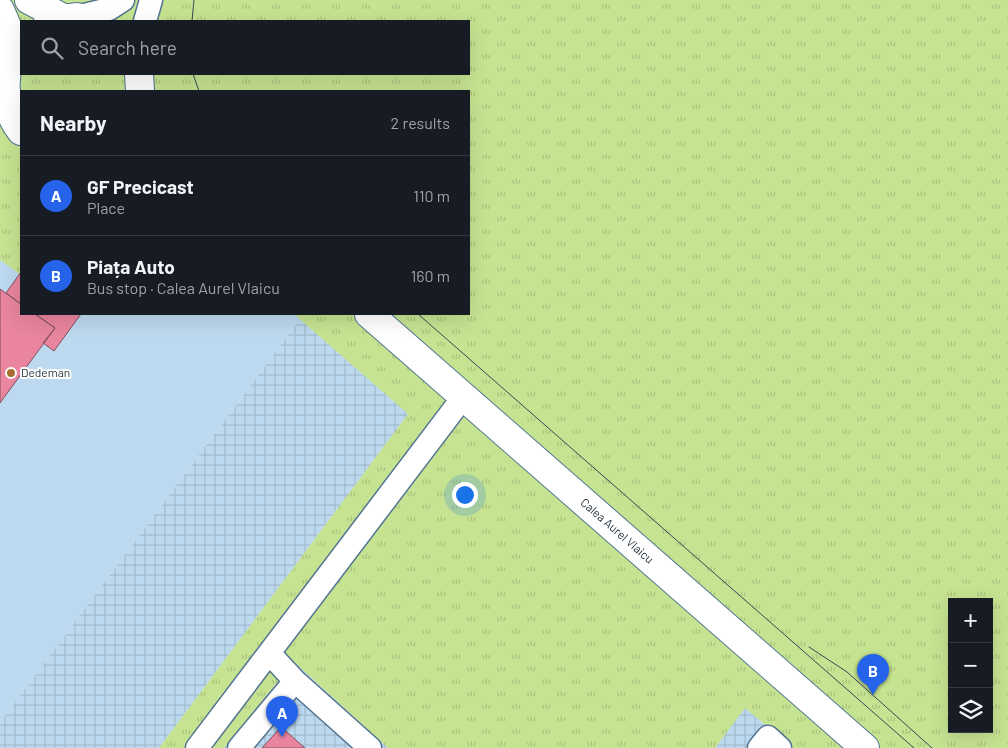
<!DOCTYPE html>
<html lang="en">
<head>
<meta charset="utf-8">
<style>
  body { margin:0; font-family:Barlow,sans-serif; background:#20242c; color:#f1f3f6 }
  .controls { position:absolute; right:15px; bottom:15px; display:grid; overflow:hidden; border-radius:0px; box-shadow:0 5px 20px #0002 }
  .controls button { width:45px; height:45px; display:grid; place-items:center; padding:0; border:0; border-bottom:1px solid #363941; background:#171b24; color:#f1f3f6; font:25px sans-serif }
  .you { position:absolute; left:464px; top:494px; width:18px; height:18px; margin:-12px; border:4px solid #fff; border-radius:50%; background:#1a73e8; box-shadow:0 0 0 8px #1a73e833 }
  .badge { display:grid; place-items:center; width:32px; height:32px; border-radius:50%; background:#2563eb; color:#fff; font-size:16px; font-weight:700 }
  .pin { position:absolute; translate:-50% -41px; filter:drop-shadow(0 1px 2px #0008) }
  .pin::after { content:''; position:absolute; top:26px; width:18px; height:15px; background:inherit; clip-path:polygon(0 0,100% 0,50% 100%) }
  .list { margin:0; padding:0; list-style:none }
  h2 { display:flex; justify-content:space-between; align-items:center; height:65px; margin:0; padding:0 20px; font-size:21px }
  h2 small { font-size:16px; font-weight:400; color:#9ea1a6 }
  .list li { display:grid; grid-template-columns:32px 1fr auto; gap:15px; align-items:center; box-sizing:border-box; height:80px; padding:0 20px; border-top:1px solid #363941 }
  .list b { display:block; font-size:19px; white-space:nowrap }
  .list p { margin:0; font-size:16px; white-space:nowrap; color:#9ea1a6 }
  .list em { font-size:16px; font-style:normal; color:#9ea1a6 }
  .icon { flex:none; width:28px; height:28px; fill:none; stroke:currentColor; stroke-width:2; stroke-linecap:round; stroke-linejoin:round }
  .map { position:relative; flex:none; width:1008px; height:748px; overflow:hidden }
  .search { position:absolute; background:#171b24; box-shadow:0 5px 20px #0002; left:20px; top:20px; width:450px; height:55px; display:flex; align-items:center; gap:12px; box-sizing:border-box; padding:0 18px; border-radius:0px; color:#9ea1a6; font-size:19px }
  .panel { position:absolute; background:#171b24; box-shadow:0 5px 20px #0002; left:20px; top:90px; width:450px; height:225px; border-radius:0px }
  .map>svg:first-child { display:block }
  .built { fill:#bdd9ef }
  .industrial { fill:url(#industrial-grid) }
  .grass { fill:url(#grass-tufts); fill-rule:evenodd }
  .building { fill:#e9859e; stroke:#7f515c }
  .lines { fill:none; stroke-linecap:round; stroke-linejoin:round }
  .minor-casing { stroke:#517593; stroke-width:25 }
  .major-casing { stroke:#517593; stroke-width:30 }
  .minor { stroke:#fff; stroke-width:22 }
  .major { stroke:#fff; stroke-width:28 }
  .tram { stroke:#384957; stroke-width:1 }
  .poi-dot { fill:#a96e2f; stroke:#fff; stroke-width:2 }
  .labels { text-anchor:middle; stroke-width:4; stroke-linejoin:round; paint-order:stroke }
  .poi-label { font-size:12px; fill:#1d2d39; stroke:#fff; text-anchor:start }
  .street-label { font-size:12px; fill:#1d2d39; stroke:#fff }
</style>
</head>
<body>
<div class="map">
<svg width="1008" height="748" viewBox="0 0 1008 748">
  <defs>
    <pattern id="industrial-grid" width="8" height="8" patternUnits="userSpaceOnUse" patternTransform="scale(1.25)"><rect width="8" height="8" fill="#bdd9ef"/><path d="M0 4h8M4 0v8" fill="none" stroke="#a2bbce"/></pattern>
    <pattern id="grass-tufts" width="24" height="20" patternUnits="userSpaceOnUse" patternTransform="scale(1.25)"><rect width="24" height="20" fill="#c6e391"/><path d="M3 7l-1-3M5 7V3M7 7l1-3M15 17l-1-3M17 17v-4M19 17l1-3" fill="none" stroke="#aac37e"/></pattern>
  </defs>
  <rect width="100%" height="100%" fill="#cfe7fc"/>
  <!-- built -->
  <path class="built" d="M0,260L21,275V314H294L300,319L0,723Z"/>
  <!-- industrial -->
  <path class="industrial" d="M300,319L408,414L159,748H0V723Z
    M294,662L388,748H224Z
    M745,707L793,748H715Z"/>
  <!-- grass -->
  <path class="grass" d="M0,0H1008V748H793L745,708L715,748H388L294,662L224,748H159L408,414L294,314H469V91H21V275L0,260ZM21,21H469V74H21ZM952,602H989V729H952Z"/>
  <!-- building -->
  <path class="building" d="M21,272V304L6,293Z
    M0,289L21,304V314H35L55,328L0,403Z
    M35,314H81L54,351L43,343L55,328Z
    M281,727L305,748H262Z"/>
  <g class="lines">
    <defs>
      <path id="minor" d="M76,17L109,9L123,0
        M145,21L151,0
        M270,654L295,681L370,748
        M197,748L464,396
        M239,748L295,681
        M759,748L768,737L780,748"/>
      <path id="major" d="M29,0L63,18
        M0,10L10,33L12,52
        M48,21L76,17L94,21
        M21,39C1,66 0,104 21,131
        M139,74L140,91
        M369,314L865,748"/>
    </defs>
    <!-- minor casing -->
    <use href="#minor" class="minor-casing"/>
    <!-- major casing -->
    <use href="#major" class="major-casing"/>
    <!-- minor -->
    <use href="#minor" class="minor"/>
    <!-- major -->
    <use href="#major" class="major"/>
    <!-- tram -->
    <path class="tram" d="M192,21L194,0
      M193,74L199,91
      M418,314L914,748
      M809,647L847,672L932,748"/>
  </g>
  <!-- markers -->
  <circle class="poi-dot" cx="11" cy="373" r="5"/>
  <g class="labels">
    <!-- poi labels -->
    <g class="poi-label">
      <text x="21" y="377">Dedeman</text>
    </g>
    <!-- street labels -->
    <g class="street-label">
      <text transform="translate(617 531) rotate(41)" y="4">Calea Aurel Vlaicu</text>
    </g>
  </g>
</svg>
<div class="controls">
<button>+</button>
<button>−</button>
<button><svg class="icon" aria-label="layers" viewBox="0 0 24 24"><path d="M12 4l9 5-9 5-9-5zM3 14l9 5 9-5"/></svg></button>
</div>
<div class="you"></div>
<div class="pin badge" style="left:282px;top:737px">A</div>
<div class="pin badge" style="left:873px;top:695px">B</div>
<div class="search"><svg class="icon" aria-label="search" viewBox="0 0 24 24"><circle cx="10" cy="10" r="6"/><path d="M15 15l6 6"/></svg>Search here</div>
<section class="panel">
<h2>Nearby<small>2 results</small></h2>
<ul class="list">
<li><span class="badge">A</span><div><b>GF Precicast</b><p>Place</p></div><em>110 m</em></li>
<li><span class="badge">B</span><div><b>Piața Auto</b><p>Bus stop · Calea Aurel Vlaicu</p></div><em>160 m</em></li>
</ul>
</section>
</div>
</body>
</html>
